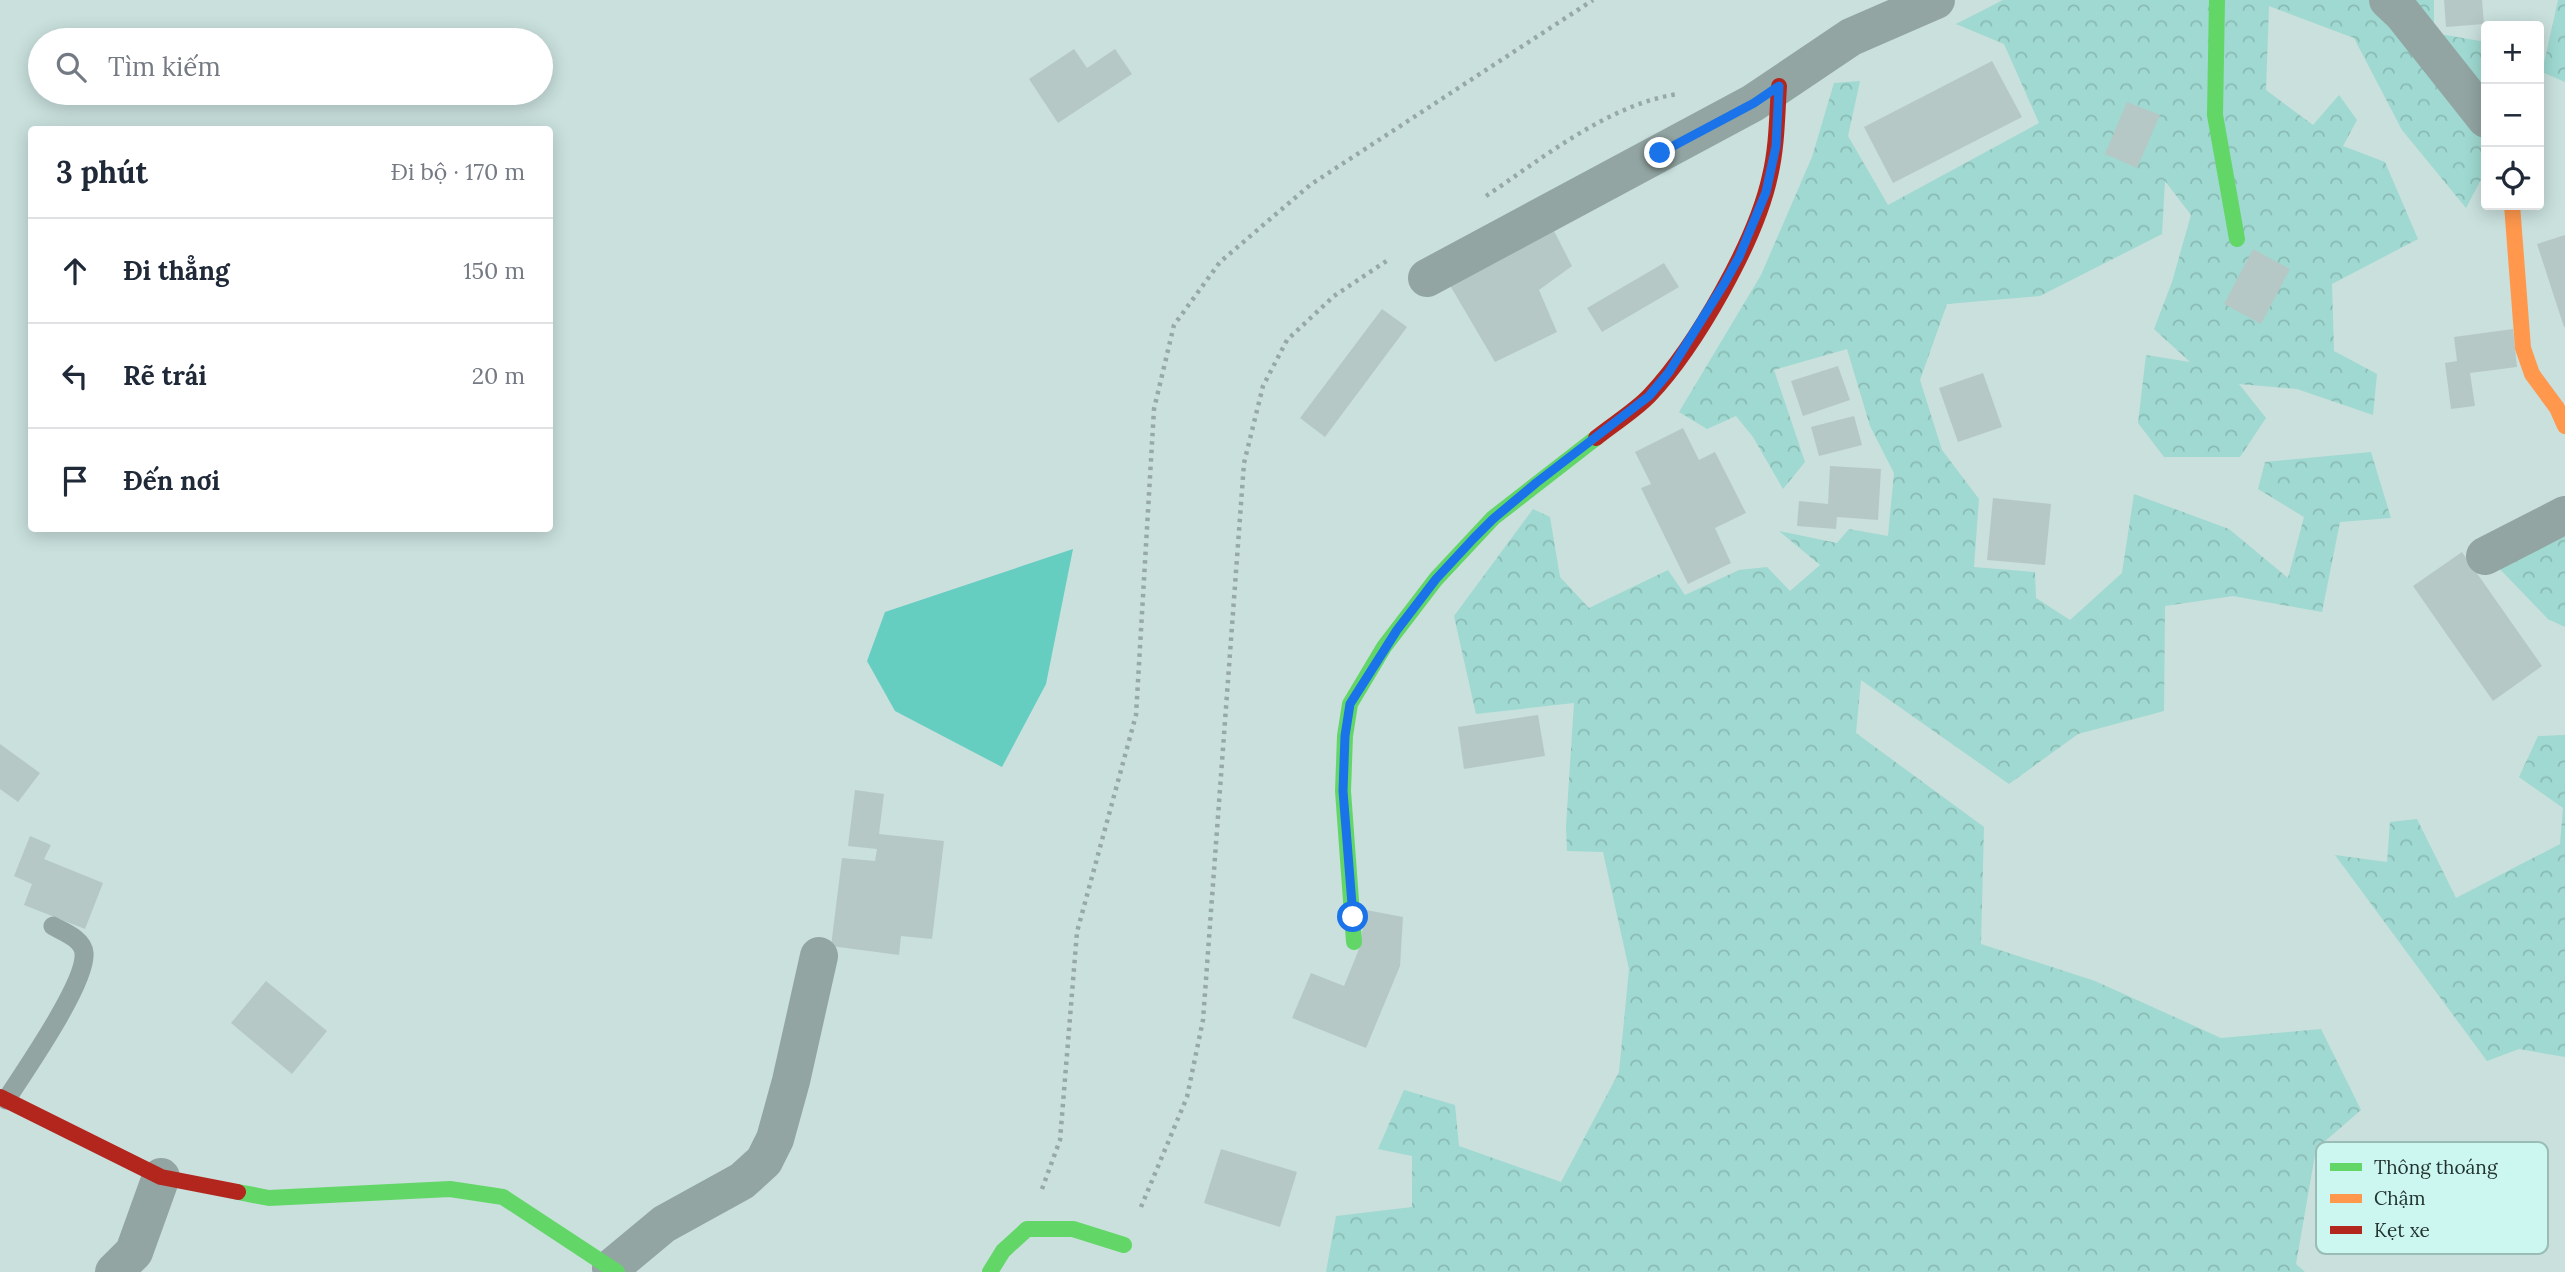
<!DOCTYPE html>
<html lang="vi">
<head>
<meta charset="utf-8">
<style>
  body { margin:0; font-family:Lora,serif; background:#f2f2f3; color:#1f2937 }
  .controls { position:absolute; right:21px; top:21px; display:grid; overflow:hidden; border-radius:7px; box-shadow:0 4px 18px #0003 }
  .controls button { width:63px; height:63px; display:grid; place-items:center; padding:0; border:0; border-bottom:2px solid #e0e1e3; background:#fff; color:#1f2937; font:35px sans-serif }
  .stop { position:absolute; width:21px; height:21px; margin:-16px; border:5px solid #1a73e8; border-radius:50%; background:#fff }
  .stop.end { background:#1a73e8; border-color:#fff; box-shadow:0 2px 7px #0008 }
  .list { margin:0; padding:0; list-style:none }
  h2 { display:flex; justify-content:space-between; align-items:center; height:91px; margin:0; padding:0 28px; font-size:30px }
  h2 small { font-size:23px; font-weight:400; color:#747a83 }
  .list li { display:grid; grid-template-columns:46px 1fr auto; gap:21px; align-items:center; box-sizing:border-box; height:105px; padding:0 28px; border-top:2px solid #e0e1e3 }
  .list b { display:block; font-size:26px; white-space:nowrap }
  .list em { font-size:23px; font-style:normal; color:#747a83 }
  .icon { flex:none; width:38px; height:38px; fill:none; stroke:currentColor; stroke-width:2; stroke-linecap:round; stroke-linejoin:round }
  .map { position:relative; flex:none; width:2565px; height:1272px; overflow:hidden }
  .search { position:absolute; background:#fff; box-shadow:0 4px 18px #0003; left:28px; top:28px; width:525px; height:77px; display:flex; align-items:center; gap:18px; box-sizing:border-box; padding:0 24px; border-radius:38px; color:#747a83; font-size:26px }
  .panel { position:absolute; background:#fff; box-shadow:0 4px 18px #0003; left:28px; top:126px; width:525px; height:406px; border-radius:7px }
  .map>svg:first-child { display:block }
  .forest { fill:url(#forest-crowns) }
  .water { fill:#66cdc1 }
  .building { fill:#b6c8c6 }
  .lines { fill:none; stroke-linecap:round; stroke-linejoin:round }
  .path { stroke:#97a9a6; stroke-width:4.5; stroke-dasharray:3.5 5; stroke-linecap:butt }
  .lane { stroke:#92a5a2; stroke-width:19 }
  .street { stroke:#92a5a2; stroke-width:38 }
  .fast { stroke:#63d668; stroke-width:16 }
  .slow { stroke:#ff974d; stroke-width:16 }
  .jam { stroke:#b3261e; stroke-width:16 }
  .route { stroke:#1a73e8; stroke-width:9 }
  .key { fill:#ccf7f0; stroke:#99bcb6; stroke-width:2 }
  .key-label { font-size:19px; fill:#223330 }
</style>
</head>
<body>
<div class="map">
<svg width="2565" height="1272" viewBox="0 0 2565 1272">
  <defs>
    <pattern id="forest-crowns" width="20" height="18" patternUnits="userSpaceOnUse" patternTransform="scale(1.75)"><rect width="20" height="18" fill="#9fd9d1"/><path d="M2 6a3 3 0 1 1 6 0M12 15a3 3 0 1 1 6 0" fill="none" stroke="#89bbb4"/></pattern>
  </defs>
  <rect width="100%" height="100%" fill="#c9e0dd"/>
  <!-- forest -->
  <path class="forest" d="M2003,0H2434V33L2486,42V170L2466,208L2402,130L2354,38L2269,6L2266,90L2313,125L2339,95L2357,120L2343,146L2385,162L2418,239L2332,284L2334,351L2377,374L2373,415L2297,389L2239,384L2266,418L2240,457H2164L2138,423L2146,355L2190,362L2154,329L2172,282L2191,215L2165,181L2162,234L2040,296L1947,304L1920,380L1942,450L1979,499L1974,567L2035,572L2036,598L2070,620L2122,573L2134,494L2229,529L2288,578L2304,517L2258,489L2265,462L2371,452L2391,518L2340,522L2322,612L2233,596L2165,606L2164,711L2078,734L2009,784L1861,680L1856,733L1984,827L1981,944L2095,981L2221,1038L2321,1029L2361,1110L2316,1149L2296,1264L2305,1272H1326L1336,1216L1412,1207V1156L1378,1149L1404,1090L1455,1105L1459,1146L1561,1182L1619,1072L1629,969L1603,852L1567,851L1566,826L1574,703L1476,714L1454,616L1533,509L1550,517L1560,577L1589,608L1668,570L1685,595L1739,570L1767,567L1790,591L1820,565L1779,531L1837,543L1849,529L1888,536L1894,473L1870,426L1847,349L1774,370L1805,462L1783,489L1753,437L1736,416L1707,429L1679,412L1761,275L1812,157L1834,83L1860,81L1848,136L1888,205L2039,123L2004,44L1956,24Z
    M2558,0H2565V82L2542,72Z
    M2565,525V627L2548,619L2495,564Z
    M2565,735V1057L2519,1049L2487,1061L2335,855L2387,862L2390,822L2417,819L2456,898L2560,844L2563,808L2519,777L2538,736Z"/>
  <!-- water -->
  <path class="water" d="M1073,549L1046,684L1002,767L895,711L867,661L885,612Z"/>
  <!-- building -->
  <path class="building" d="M2444,0H2482L2484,24L2446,27Z
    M1074,49L1087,68L1115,49L1132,74L1058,123L1029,79Z
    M1992,61L2022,117L1893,183L1864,127Z
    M2127,102L2160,115L2137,168L2105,154Z
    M1553,229L1572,266L1539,290L1557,332L1495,362L1448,282Z
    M2565,235V327H2564L2537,244Z
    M2253,249L2290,269L2261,324L2224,304Z
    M1664,263L1679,287L1602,332L1587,308Z
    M1382,309L1407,327L1325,437L1300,418Z
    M2513,329L2517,367L2470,373L2475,406L2451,409L2445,363L2457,361L2454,337Z
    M1838,366L1850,400L1803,416L1791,381Z
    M1983,373L2002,427L1958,442L1939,388Z
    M1854,416L1862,445L1819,456L1811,427Z
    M1683,428L1699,460L1715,452L1746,513L1715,528L1731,563L1688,584L1641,488L1651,484L1635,452Z
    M1830,466L1881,469L1878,520L1837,517L1836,529L1797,526L1799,501L1828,504Z
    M1993,498L2051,504L2045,565L1987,560Z
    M2462,552L2542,666L2493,701L2413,586Z
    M1538,715L1545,756L1464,769L1458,727Z
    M0,744L40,773L18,802L0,789Z
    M855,790L884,794L879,834L944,841L932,939L901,936L899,955L831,946L842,858L875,861L877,849L848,846Z
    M30,836L51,845L44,859L103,883L85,929L24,905L32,884L14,876Z
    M1366,910L1403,917L1400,966L1366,1048L1292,1018L1311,973L1344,986L1359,949Z
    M266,981L327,1031L292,1074L231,1023Z
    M1221,1149L1297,1172L1280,1227L1204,1203Z"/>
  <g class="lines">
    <!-- path -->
    <path class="path" d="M1486,196C1543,158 1609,104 1678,94
      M1042,1189L1060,1140L1077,932L1136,715L1154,409L1174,325L1220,262L1310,185L1593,0
      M1141,1207L1187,1097L1203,1020L1244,463L1263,386L1287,340L1334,296L1388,260"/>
    <!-- lane -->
    <path class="lane" d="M6,1100C24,1072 87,982 84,953C83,939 64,932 53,926"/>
    <!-- street -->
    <path class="street" d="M2388,0L2402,13L2486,119
      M1427,278L1753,103L1851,37L1936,0
      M2485,556L2565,515
      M611,1268L664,1224L742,1181L764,1161L775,1139L791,1081L819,956
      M114,1272L134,1252L161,1177"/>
    <!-- fast -->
    <path class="fast" d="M2217,0L2215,115L2237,239
      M1354,942L1343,791L1345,736L1350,704L1384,647L1436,579L1493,518L1596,438
      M238,1192L269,1198L450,1189L503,1197L617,1272
      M990,1272L1003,1251L1027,1229H1073L1124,1245"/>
    <!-- slow -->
    <path class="slow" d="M2512,205L2523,348L2532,374L2557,408L2565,426"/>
    <!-- jam -->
    <path class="jam" d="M1596,438C1613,424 1635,411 1650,395C1696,346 1756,241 1770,176C1777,147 1777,116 1779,86
      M0,1097L161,1177L238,1192"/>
  </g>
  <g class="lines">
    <!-- route -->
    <path class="route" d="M1353,917L1343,791L1345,736L1350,704L1397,630L1436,579L1474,538L1493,519L1536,483L1649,396L1669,372L1724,284L1739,257L1766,192L1776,146L1779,86L1754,103L1660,153"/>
  </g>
  <!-- legend -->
  <rect x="2316" y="1142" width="232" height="112" rx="10" class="key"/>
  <rect x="2330" y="1163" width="32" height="8" fill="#63d668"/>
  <rect x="2330" y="1194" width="32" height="9" fill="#ff974d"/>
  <rect x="2330" y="1226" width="32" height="8" fill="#b3261e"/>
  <g class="key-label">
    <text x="2374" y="1174">Thông thoáng</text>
    <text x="2374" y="1205">Chậm</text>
    <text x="2374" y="1237">Kẹt xe</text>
  </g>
</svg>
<div class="controls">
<button>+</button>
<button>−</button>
<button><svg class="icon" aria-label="locate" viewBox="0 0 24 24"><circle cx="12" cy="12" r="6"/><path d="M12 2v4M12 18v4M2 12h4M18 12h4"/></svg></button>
</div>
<div class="stop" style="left:1353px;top:917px"></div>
<div class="stop end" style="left:1660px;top:153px"></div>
<div class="search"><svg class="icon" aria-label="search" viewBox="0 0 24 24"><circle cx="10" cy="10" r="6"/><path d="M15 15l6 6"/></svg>Tìm kiếm</div>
<section class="panel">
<h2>3 phút<small>Đi bộ · 170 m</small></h2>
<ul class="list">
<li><svg class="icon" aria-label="ahead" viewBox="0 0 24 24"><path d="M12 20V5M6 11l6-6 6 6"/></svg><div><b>Đi thẳng</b></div><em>150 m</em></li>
<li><svg class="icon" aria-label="left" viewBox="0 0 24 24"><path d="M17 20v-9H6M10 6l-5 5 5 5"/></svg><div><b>Rẽ trái</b></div><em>20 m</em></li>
<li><svg class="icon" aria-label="arrive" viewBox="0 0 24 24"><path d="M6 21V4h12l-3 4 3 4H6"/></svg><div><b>Đến nơi</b></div></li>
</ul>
</section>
</div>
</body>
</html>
